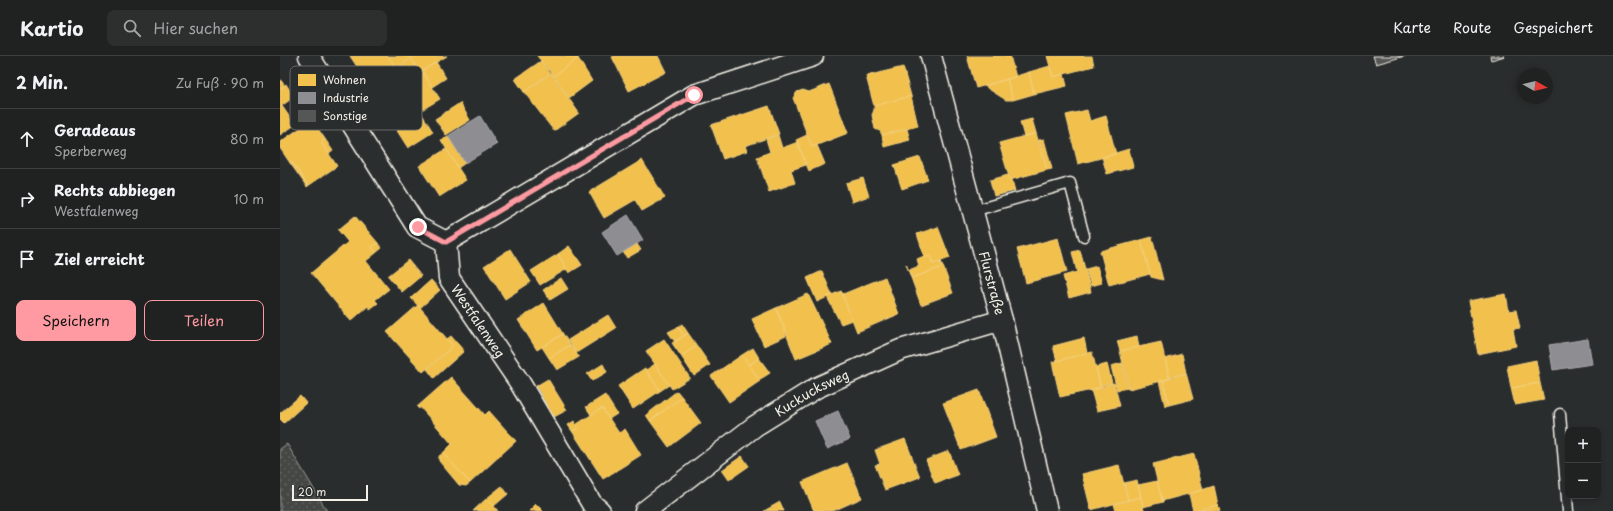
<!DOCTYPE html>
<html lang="de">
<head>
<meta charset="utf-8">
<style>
  body { margin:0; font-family:"Playpen Sans",sans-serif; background:#2d2f2f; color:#f1f3f6 }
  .controls { position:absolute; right:12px; bottom:12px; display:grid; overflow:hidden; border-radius:8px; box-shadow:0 2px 6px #0003 }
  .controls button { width:36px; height:36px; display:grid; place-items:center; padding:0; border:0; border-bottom:1px solid #3d3f40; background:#202222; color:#f1f3f6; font:20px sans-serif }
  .compass { position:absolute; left:1237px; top:12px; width:36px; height:36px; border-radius:50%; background:#202222; box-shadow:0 2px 6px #0003; rotate:98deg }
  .scale { position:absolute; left:12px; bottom:10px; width:76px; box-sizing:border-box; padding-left:4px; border:2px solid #f4f1e8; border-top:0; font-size:11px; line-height:14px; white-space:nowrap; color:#f4f1e8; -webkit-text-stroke:3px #2a2d2e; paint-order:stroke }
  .stop { position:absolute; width:12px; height:12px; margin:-9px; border:3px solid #ff9aa2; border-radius:50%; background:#fff }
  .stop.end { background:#ff9aa2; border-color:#fff; box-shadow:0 1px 4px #0008 }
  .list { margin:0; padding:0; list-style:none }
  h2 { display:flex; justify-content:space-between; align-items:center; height:52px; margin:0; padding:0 16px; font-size:17px }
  h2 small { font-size:13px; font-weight:400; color:#a2a4a5 }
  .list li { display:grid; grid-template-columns:26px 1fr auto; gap:12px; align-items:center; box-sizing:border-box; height:60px; padding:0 16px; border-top:1px solid #3d3f40 }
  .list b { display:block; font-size:15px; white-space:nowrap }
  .list p { margin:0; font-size:13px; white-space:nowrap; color:#a2a4a5 }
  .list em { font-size:13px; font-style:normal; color:#a2a4a5 }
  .actions { display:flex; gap:8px; padding:12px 16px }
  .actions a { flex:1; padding:9px 0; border:1px solid #ff9aa2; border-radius:8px; text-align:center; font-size:14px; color:#ff9aa2 }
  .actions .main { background:#ff9aa2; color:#111 }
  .icon { flex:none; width:22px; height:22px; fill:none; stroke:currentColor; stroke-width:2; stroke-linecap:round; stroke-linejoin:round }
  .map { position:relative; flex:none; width:1333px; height:455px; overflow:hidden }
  header { display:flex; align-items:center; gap:24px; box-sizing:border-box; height:56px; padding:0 20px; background:#202222; border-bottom:1px solid #3d3f40 }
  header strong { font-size:19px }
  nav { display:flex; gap:22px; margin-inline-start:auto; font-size:14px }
  .search { width:280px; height:36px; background:#2d2f2f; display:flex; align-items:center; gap:10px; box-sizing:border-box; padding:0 14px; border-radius:8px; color:#a2a4a5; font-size:15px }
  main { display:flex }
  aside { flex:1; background:#202222 }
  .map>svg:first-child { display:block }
  .grass { fill:url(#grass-dots); stroke:#9c9c96 }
  .homes { fill:#f2c14e; stroke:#f3cf7c }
  .industry { fill:#8d8d92; stroke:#acabac }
  .building { fill:#555756; stroke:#f4f1e8 }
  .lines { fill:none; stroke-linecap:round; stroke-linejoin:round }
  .lane-casing { stroke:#f4f1e8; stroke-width:13 }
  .street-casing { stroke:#f4f1e8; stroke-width:23 }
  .lane { stroke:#2a2d2e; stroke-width:10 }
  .street { stroke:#2a2d2e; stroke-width:20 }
  .route { stroke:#ff9aa2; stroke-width:5 }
  .labels { text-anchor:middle; stroke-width:4; stroke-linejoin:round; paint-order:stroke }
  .street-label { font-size:13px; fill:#f4f1e8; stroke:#2a2d2e }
  .key { fill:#2a2d2e; stroke:#676866; stroke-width:1 }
  .key-label { font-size:11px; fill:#f4f1e8 }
</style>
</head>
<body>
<header>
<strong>Kartio</strong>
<div class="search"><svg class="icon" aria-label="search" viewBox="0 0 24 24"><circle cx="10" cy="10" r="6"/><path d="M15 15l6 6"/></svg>Hier suchen</div>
<nav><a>Karte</a><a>Route</a><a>Gespeichert</a></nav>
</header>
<main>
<aside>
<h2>2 Min.<small>Zu Fuß · 90 m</small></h2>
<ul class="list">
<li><svg class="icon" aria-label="ahead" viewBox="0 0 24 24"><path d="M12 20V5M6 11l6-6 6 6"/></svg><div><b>Geradeaus</b><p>Sperberweg</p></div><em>80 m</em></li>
<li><svg class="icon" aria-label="right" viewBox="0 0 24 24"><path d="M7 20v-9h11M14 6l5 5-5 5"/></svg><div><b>Rechts abbiegen</b><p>Westfalenweg</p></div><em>10 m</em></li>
<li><svg class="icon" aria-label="arrive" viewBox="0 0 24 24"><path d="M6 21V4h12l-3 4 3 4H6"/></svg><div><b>Ziel erreicht</b></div></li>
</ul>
<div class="actions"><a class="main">Speichern</a><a>Teilen</a></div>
</aside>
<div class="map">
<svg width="1333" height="455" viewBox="0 0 1333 455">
  <defs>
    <pattern id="grass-dots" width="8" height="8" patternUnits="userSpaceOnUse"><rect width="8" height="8" fill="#444645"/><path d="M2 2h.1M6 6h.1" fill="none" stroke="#606160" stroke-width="1.8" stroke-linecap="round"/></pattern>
  </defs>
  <rect width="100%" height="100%" fill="#2a2d2e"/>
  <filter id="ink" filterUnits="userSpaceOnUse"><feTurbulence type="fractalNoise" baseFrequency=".025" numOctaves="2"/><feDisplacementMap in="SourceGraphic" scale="8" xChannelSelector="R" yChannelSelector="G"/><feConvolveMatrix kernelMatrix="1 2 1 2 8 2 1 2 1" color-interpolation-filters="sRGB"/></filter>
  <g filter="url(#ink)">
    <!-- grass -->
    <path class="grass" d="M7,388L47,455H0V393Z"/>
    <!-- homes -->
    <path class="homes" d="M70,0H108L116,12L89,29Z
      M108,0H130L131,2L116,12Z
      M130,0H167L140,16Z
      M257,0H296L298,2L274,20Z
      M334,0H378L386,16L349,35L332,1Z
      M687,0H730L736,21L696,32Z
      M767,0H812L814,10L773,21Z
      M131,2L140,16L123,27L114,14Z
      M298,2L312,25L289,42L274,20Z
      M261,5L270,17L244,36L235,23Z
      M156,6L166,22L152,31L142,15Z
      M770,10L773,21L784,18L787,30L754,38L749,16Z
      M623,11L631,40L594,50L586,20Z
      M142,15L160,43L140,55L123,27Z
      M749,16L754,38L733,44L727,23Z
      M271,17L299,57L274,75L244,36Z
      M0,23L5,30L0,33Z
      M727,23L733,44H726L707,32L706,29Z
      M6,28L14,41L0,51V33Z
      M549,28L568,77L532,91L513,42L517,36L523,34L529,36Z
      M631,40L638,70L602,79L600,75L595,73L592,59L594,54V50Z
      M134,45L153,76L128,92L109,62Z
      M180,47L190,64L166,79L155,63Z
      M2,50L15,69L0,79V51Z
      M489,50L499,78L465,90L467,95L443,103L431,69Z
      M807,54L810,65L826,60L836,98L798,108L786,59Z
      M752,63L756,77L744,81L740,66Z
      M32,64L45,83L41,86L57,110L28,130L11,105L10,107L0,92V86Z
      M627,73L630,84L604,91L602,79Z
      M756,77L767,114L730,124L719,87Z
      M498,79L502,92L518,86L526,109L511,114L515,127L489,136L477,101L490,96L486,83Z
      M527,79L532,91L537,89L545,108L529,115L516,84Z
      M168,80L185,107L178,112L161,84Z
      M45,83L53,95L49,98L41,86Z
      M764,83L772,113L767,114L759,84Z
      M166,93L186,124L159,141L139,110Z
      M849,93L853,111L827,118L822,101Z
      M640,101L648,124L622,133L614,109Z
      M362,104L385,142L362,155L355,144L324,162L309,136Z
      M11,105L28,130L27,131L10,107Z
      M728,119L730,124H732L735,135L714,140L710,124Z
      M583,122L589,140L572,146L566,127Z
      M75,160L98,187L92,191L96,197L86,205L109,233L95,244L98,247L90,253L88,250L71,265L31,217L68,186L58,174Z
      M658,171L670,202L653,208L650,200L645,202L637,178Z
      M872,181L883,224L871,221L861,184Z
      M778,182L787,216L746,227L737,193Z
      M861,184L870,218L829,229L820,195Z
      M98,187L102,192L96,197L92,191Z
      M357,188L361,194L347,202L343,196Z
      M289,190L302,209L289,217L278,198Z
      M230,193L251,226L225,243L204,210Z
      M800,194L811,236L789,242L783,220L797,216L792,196Z
      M278,198L287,213L260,229L251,215Z
      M644,200L645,202L650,200L653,208L660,206L662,211L632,222L629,214L639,210L637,203Z
      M128,204L141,220L122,236L108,220Z
      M661,205L673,237L641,249L626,208L632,222L662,211L660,206Z
      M817,210L822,227L811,230L806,213Z
      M542,215L552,239L537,246L527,222Z
      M605,221L619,258L577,276L561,235L563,238Z
      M281,222L288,233L270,244L263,234Z
      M151,224L160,234L140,252L131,242Z
      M561,235L572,264L561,268L547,241Z
      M528,238L552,288L516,303L496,252Z
      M1226,238L1229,255L1236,254L1240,272L1233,273L1236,290L1198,298L1188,245Z
      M264,247L283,278L257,294L238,264Z
      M138,249L173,290L143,316L107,276Z
      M496,252L506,275H504L506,280L484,290L472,263Z
      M328,259L336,272L296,297L288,284Z
      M402,268L408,277L404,280L398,271Z
      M398,271L404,280L395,286L388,276Z
      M408,277L417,290L401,300L392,287Z
      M283,278L290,289L269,302L262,291Z
      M171,280L184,295L154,322L147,313L173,290L167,283Z
      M857,280L859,291L840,295L837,285Z
      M804,282L807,297L777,305L773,290Z
      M384,283L410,322L392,333L366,295Z
      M881,286L890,323L849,333L840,295Z
      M290,289L299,301L277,314L269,302Z
      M417,290L430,309L414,320L401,300Z
      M473,292L479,302L469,309L462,299Z
      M812,296L821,332L780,341L772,306Z
      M902,298L906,317L889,321L885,303Z
      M462,299L480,325L449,346L431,320Z
      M479,302L490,317L479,324L469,309Z
      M1256,304L1260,327L1231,332L1227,310Z
      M842,307L848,332L837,334L831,310Z
      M323,308L327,316L312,325L307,318Z
      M375,308L389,329L380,335L366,314Z
      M827,308L832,327L820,330L816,311Z
      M365,312L380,335L353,353L338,330Z
      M906,317L913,343L889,349L883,324Z
      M171,321L205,359L209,355L236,385L190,427L163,397L172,388L140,351L139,353L137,351Z
      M268,323L287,354L274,361L256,330Z
      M883,324L889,349L885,350L879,325Z
      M834,327L840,350L817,355L811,334Z
      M1260,327L1264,344L1235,349L1231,332Z
      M699,334L716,381L681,394L663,347Z
      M397,335L402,341L370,365L366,359Z
      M325,339L337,358L329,363L322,352L311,359L306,351Z
      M20,340L26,347L4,367L0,363V357Z
      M402,341L421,367L389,391L370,365Z
      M322,352L339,377L345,373L361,399L323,423L292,375L298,372L297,368Z
      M294,365L298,372L292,375L288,369Z
      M625,383L640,421L605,434L595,409L600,408L595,394Z
      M669,395L678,419L655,427L646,404Z
      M163,397L190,427L186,430L179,429L159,405V400Z
      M914,398L923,434L882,445L873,408Z
      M462,400L469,410L449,424L442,414Z
      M567,407L582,442L553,455H534L522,426Z
      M839,409L848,444L811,454L802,418Z
      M857,424L861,441L848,444L844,427Z
      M877,425L883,446L863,451L858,429Z
      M222,430L228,438L214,450L207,442Z
      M934,430L938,449L913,455L909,438Z
      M861,441L864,455H836L834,448Z
      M207,442L218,455H193Z
      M500,446L504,455H484Z
      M256,448L263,455H249Z
      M938,449L940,455H916Z"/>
    <!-- industry -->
    <path class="industry" d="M200,60L217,88L185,107L168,80Z
      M348,159L363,184L337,200L322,176Z
      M1308,283L1312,308L1273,314L1269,289Z
      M558,355L570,383L547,393L535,365Z"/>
    <!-- building -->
    <path class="building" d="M1093,0H1125L1096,8Z
      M1210,0H1225L1211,4Z"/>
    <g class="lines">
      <defs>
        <path id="lane" d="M693,155L790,127L804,180
          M1280,358L1288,455"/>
        <g id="street">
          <path id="s1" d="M29,0L137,171L166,186L169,222L240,327L312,448L320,455"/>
          <path id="s2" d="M651,0L722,264L767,455"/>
          <path d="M166,186L414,39L533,0"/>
          <path id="s3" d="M365,455L475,370L536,332L620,294L722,264"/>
        </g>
      </defs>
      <!-- lane casing -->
      <use href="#lane" class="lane-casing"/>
      <!-- street casing -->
      <use href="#street" class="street-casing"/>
      <!-- lane -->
      <use href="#lane" class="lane"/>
      <!-- street -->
      <use href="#street" class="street"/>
    </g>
  </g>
  <g class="lines" filter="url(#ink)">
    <!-- route -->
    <path class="route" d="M138,171L166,186L414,39"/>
  </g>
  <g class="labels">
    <!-- street labels -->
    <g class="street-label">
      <text dy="5" stroke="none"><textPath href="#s2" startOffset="235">Flurstraße</textPath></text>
      <text dy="5" stroke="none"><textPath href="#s1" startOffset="323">Westfalenweg</textPath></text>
      <text dy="5" stroke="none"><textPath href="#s3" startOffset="205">Kuckucksweg</textPath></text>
    </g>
  </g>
  <!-- legend -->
  <rect x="10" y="10" width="132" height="64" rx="6" class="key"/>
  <rect x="18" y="18" width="18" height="12" fill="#f2c14e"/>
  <rect x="18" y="36" width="18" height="12" fill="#8d8d92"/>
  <rect x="18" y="54" width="18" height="12" fill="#555756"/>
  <g class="key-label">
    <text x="43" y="28">Wohnen</text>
    <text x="43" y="46">Industrie</text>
    <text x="43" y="64">Sonstige</text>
  </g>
</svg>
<div class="controls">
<button>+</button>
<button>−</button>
</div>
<svg class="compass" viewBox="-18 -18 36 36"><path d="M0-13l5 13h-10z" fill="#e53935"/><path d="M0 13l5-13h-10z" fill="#a2a4a5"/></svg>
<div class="scale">20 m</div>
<div class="stop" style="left:414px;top:39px"></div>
<div class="stop end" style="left:138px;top:171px"></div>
</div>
</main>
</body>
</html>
